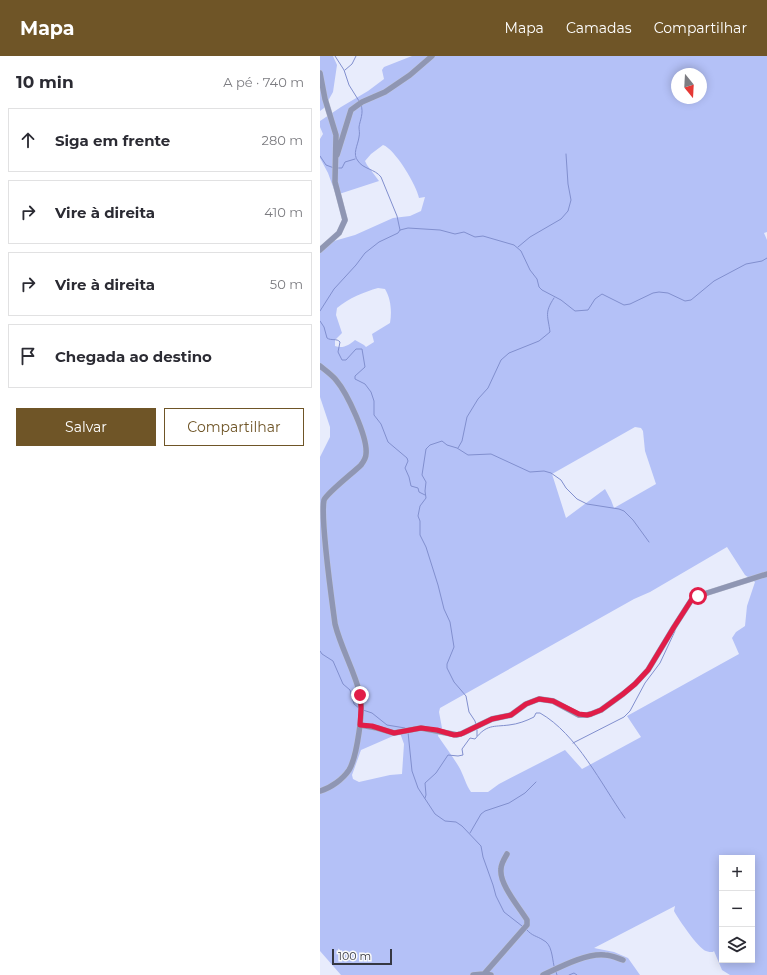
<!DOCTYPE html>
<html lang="pt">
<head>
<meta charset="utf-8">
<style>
  body { margin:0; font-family:Montserrat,sans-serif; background:#f7f7f7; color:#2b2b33 }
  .controls { position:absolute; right:12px; bottom:12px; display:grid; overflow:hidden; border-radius:0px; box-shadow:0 2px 10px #0003 }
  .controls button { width:36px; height:36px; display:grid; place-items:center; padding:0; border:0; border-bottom:1px solid #e1e1e2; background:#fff; color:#2b2b33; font:20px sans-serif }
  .compass { position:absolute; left:351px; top:12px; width:36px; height:36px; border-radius:50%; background:#fff; box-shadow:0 2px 10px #0003; rotate:162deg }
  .scale { position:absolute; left:12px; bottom:10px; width:60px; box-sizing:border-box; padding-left:4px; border:2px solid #363843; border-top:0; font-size:11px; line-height:14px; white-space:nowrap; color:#363843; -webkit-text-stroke:3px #fafafa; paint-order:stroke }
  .stop { position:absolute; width:12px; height:12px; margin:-9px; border:3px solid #e11d48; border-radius:50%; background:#fff }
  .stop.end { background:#e11d48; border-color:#fff; box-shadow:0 1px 4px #0008 }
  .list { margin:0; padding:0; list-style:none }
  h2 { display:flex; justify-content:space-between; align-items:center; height:52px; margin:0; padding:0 16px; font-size:17px }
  h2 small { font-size:13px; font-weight:400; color:#7c7c81 }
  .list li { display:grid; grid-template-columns:26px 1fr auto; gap:12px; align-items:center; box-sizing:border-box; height:64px; margin:0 8px 8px; padding:0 8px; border:1px solid #e1e1e2; border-radius:0px }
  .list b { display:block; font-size:15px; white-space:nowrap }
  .list em { font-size:13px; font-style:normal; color:#7c7c81 }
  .actions { display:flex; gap:8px; padding:12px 16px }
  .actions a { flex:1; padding:9px 0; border:1px solid #6f5527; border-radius:0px; text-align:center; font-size:14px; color:#6f5527 }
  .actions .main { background:#6f5527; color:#fff }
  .icon { flex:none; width:22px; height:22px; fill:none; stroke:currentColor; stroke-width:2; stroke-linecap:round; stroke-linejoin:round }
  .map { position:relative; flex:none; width:447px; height:919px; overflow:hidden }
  header { display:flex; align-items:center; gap:24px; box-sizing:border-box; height:56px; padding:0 20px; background:#6f5527; color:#fff }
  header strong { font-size:19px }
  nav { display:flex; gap:22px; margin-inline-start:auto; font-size:14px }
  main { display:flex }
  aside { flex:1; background:#fff }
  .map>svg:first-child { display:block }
  .green { fill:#b4c1f7; fill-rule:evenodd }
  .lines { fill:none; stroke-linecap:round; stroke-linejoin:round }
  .stream { stroke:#818fce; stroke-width:1 }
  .minor-casing { stroke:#c4c8d7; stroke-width:6 }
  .minor { stroke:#8f96b3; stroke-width:5.5 }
  .route { stroke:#e11d48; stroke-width:5 }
</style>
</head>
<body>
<header>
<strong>Mapa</strong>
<nav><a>Mapa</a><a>Camadas</a><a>Compartilhar</a></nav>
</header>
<main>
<aside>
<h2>10 min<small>A pé · 740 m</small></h2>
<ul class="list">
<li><svg class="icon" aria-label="ahead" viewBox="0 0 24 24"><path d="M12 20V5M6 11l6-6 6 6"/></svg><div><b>Siga em frente</b></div><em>280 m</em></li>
<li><svg class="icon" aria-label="right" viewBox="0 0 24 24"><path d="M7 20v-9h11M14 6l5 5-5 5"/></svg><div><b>Vire à direita</b></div><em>410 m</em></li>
<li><svg class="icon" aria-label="right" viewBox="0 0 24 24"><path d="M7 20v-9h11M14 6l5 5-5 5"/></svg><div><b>Vire à direita</b></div><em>50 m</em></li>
<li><svg class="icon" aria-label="arrive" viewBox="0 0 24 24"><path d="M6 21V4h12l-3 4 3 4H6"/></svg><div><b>Chegada ao destino</b></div></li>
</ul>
<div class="actions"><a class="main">Salvar</a><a>Compartilhar</a></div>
</aside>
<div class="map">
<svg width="447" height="919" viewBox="0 0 447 919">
  <rect width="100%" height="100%" fill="#e8ecfc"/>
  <!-- green -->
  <path class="green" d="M0,0H13L17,9L13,36L4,52L0,55Z
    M92,0H447V176L444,177L447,184V919H410L402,914L394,895L393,896C391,896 388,896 386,895C378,892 359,864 354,855L355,850L274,892L294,896L308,902L320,919H21L0,895V401L10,381V371L0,341V197L2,194L14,185L35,179L73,162L90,160L101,155L105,141L99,142C97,130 75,93 63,89L51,98L45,105L47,109L59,125L16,139L8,117L0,102V83L3,78L0,71V65L21,51L48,35L64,23L62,14L64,11ZM357,18H381V42H357ZM58,232L65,233C71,243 72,256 70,267L52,278L54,286L46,291L44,289L35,284C29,289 23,293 15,290V284L22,277L16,259L17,252C29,242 44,236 58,232ZM315,371L321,372L323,375L325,395L336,428L294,452L291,444L285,433L246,462L232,418ZM407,491L425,519L435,526L427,550L425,570L416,576L412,582L419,598L307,660L321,681L262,713L245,694L179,728L168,736H151C146,729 144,720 139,711C133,701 125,690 118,680L119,674L122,672L119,656L120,652L314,543L330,536ZM80,677L84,688L82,718L70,719L39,726L33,723L32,719L41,694ZM402,802H432V904H402Z"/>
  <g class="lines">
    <!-- stream -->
    <path class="stream" d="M15,0L24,14L29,29L39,45
      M25,14L32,8L36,0
      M41,49C44,57 40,64 39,71C39,74 40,77 39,81C38,89 32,98 38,105C43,113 55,113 61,121L77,160L80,174
      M0,100L6,109L14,112
      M17,112H22L25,106L35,103
      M198,191L210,181L241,163L248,155L251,144L248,128L246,98
      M0,255L14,233L36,209L45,197L59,186L78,177L80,174L88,172L120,174L135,178L144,176L155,181L163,180L194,189L201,195L210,214L217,223L219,231L222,234L241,244L255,255L268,254L275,243L282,238L304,249L310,248L333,237L339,236L348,237L365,245L371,244L394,225L426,208L442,205L447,202
      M0,265L4,271L7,282C11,285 17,282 20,286L18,296L22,304H26L36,293H42L45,311L35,320V323L45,328L51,336L54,345V359L61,368L68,386L87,402L88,405L85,412L89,421L91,430L98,432L99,436L105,439
      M138,392L142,385L147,361L158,343L168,332L181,304L189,297L219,285L230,276C228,260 224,257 234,242
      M0,595L2,598L13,605L23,628L30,634L34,648L40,653
      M43,654L52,657L67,669L85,672
      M156,669L155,665L149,656L146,640L134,626L127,612V608L134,591L130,566L124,553L118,529L106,491L100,479V465L98,460L100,450L106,442L105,435L106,426L102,419L106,393L110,389L122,385L127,389L137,392L148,399L171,398L210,416L224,415L231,417L241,424L246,432L257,443L267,448L299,453L304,455L313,464L329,486
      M157,674V680
      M88,676L92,715L98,732L115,758L125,765L136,766L142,770L161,790L163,801L173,829L176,840L184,856L202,870
      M253,687L304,661L310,655L325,627L340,607L355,575
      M105,742L106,739L105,727L116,717L128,699L138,700L143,699L142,693L150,682L155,683C167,668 173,671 189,669C198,668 206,665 214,661L216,657H220C257,678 281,728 305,762
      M150,777L161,758L165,755L189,747L205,737L216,726
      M207,874C212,880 217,880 223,884C232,888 232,901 234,910
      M236,916L237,919
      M249,919L254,917L257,919"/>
    <defs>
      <path id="minor" d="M0,17L5,43L16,79L15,126L25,164L19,177L0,194
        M17,99L31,54L42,46L65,36L90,19L112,0
        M0,310C5,314 12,319 16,324C27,337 48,381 46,398C46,402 44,405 41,409C33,417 8,436 4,444C0,462 12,545 15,568C21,592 34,614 40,638C44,652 37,701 29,714C23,723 11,732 0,735
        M40,669L57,672L74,677L101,672L137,679L143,677L172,663L191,659L206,648L219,643L233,645L259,659H267L271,658L281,654L303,638L315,628L328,614L354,571L372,543L384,538L447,518
        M164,918L207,869V864C199,851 179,828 181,813C181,808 184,803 187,798
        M153,919L164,918L171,919
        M223,919C240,911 266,897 285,899C291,899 297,902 303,904"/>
    </defs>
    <!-- minor casing -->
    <use href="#minor" class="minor-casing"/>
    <!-- minor -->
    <use href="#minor" class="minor"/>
  </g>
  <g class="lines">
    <!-- route -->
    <path class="route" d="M40,639L41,652L40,669L52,670L74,677L101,672L117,674L134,679L141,678L172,663L191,659L206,648L219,643L233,645L259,658L267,659L271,658L281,654L303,638L315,628L328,614L354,571L372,543L378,540"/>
  </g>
</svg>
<div class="controls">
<button>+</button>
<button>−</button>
<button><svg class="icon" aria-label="layers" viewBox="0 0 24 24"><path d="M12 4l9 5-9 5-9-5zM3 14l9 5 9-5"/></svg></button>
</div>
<svg class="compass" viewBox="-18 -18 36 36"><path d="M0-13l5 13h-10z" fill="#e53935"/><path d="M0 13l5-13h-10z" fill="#7c7c81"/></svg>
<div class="scale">100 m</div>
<div class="stop" style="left:378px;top:540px"></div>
<div class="stop end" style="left:40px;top:639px"></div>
</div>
</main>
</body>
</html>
